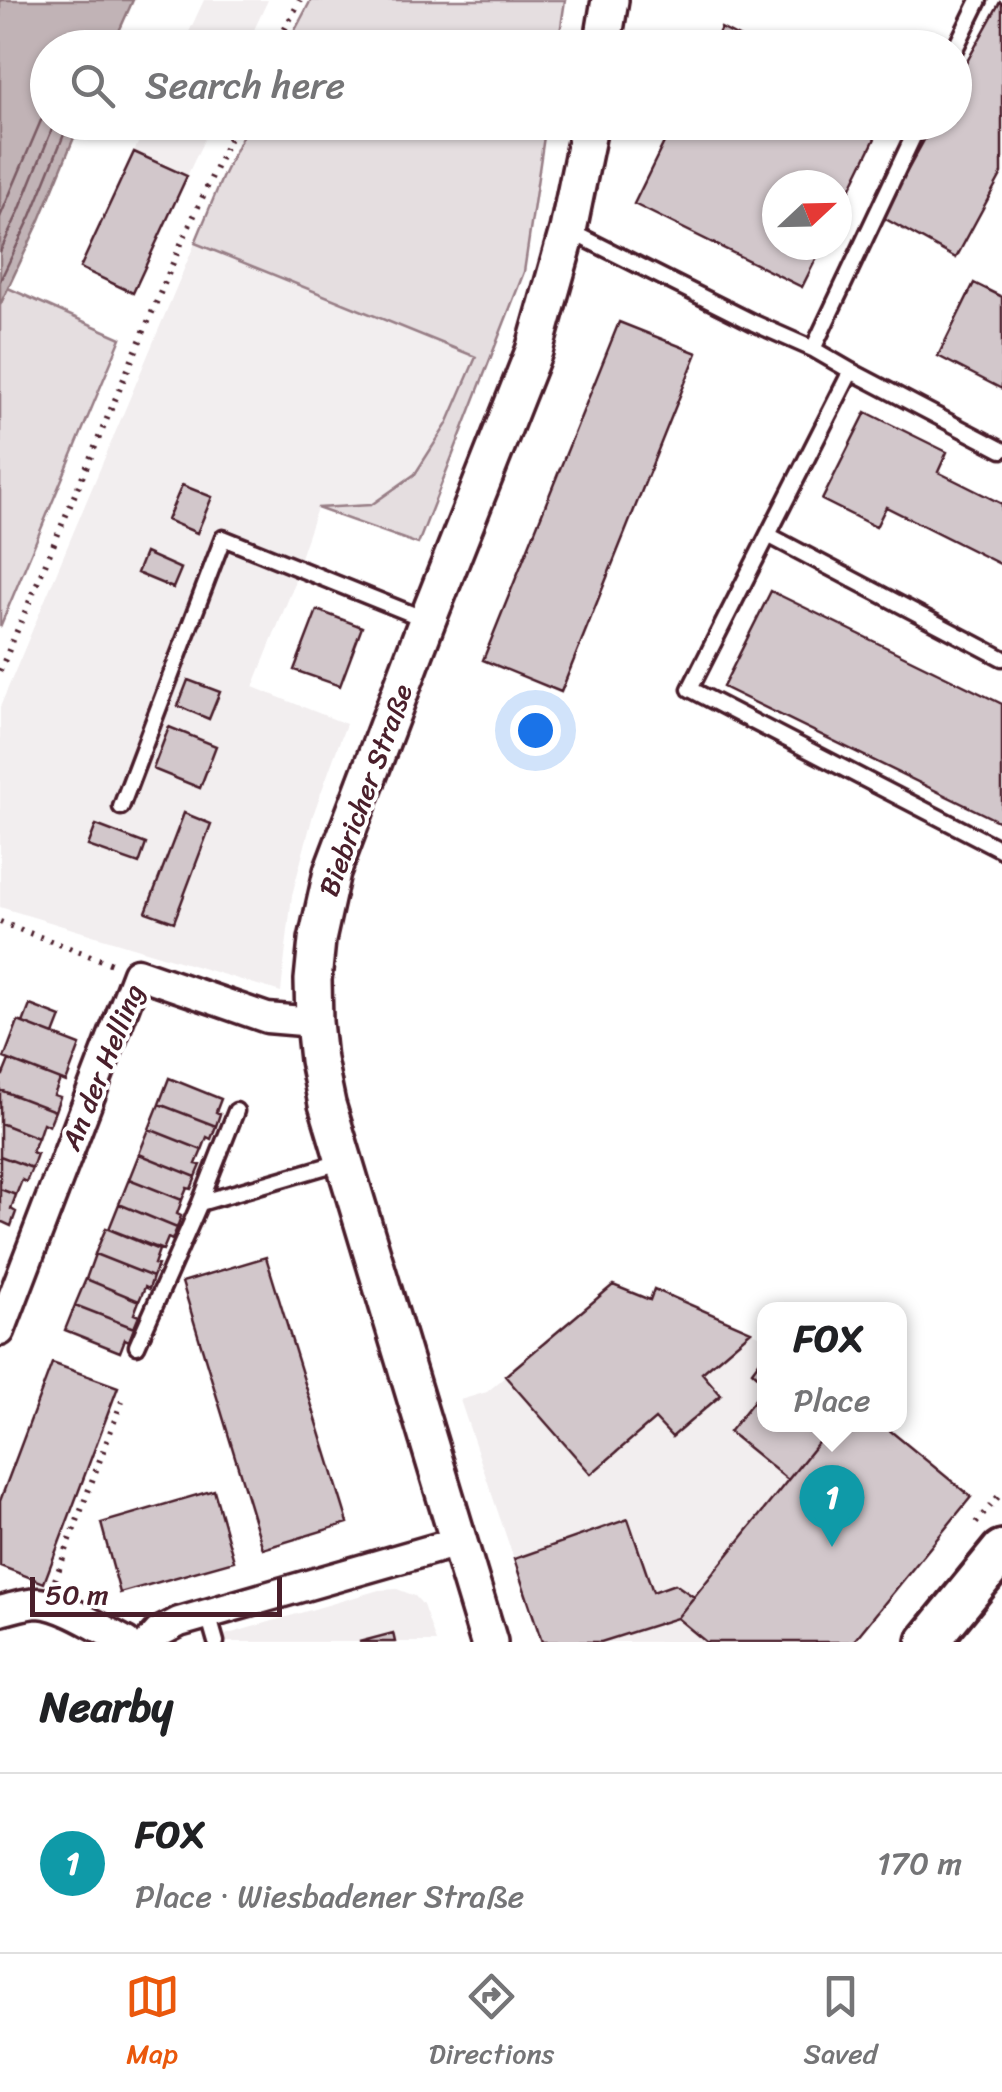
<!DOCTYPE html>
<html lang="en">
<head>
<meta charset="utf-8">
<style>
  body { margin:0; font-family:Sriracha,sans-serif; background:#f6f6f6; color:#202124 }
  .compass { position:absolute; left:762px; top:170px; width:90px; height:90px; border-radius:50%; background:#fff; box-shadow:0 2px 8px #0004; rotate:68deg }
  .scale { position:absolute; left:30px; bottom:25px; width:252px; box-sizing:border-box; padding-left:10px; border:5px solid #4a1f2b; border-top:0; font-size:28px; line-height:35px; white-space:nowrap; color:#4a1f2b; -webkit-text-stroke:8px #fff; paint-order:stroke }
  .you { position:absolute; left:535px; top:730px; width:35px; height:35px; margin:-25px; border:8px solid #fff; border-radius:50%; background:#1a73e8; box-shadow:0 0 0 15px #1a73e833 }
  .badge { display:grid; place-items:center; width:65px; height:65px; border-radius:50%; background:#ea580c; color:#fff; font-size:32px; font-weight:700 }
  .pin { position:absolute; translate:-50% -82px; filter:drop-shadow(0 2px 5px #0008) }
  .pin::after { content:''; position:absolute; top:52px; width:35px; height:30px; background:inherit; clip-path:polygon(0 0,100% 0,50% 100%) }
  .popup { position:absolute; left:757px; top:1302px; width:150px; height:130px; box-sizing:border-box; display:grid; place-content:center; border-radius:20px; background:#fff; filter:drop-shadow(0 2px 8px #0005); font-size:32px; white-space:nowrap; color:#757577 }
  .popup b { font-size:38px; color:#202124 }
  .popup::after { content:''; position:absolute; left:50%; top:100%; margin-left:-20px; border:20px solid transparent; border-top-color:#fff }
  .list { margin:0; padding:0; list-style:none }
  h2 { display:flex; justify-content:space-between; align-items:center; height:130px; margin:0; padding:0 40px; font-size:42px }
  h2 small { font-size:32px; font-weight:400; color:#757577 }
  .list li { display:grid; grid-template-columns:65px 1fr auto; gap:30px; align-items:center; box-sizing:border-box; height:180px; padding:0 40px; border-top:2px solid #e0e0e0 }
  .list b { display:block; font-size:38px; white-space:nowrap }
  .list p { margin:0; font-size:32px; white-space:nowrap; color:#757577 }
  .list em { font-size:32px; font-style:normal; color:#757577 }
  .icon { flex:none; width:55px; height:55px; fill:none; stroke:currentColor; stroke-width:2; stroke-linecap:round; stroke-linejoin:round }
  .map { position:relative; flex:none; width:1002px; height:1642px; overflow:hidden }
  .search { position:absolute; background:#fff; box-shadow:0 2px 8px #0004; left:30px; right:30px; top:30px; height:110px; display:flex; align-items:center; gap:25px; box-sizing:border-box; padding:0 35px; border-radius:55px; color:#757577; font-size:38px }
  .sheet { height:310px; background:#fff }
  nav { display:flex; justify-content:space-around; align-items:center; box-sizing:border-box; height:140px; border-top:2px solid #e0e0e0; background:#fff; font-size:28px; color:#757577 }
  nav a { display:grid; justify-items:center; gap:5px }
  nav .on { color:#ea580c }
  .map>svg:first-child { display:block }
  .built { fill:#f2eeef }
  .green { fill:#e5dee0; stroke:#987e86; stroke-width:2.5 }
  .water { fill:#c1b3b6; stroke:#91787e; stroke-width:2.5 }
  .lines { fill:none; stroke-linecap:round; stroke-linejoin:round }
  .shore { stroke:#7a5a63; stroke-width:2.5 }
  .building { fill:#d2c7cb; stroke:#4a1f2b; stroke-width:2.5 }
  .service-casing { stroke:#4a1f2b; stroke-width:21 }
  .minor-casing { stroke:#4a1f2b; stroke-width:35 }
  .tertiary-casing { stroke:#4a1f2b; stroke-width:42 }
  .secondary-casing { stroke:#4a1f2b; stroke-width:48 }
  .path { stroke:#4a1f2b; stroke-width:6; stroke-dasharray:2.5 8; stroke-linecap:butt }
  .service { stroke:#fff; stroke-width:14 }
  .minor { stroke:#fff; stroke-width:28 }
  .tertiary { stroke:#fff; stroke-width:35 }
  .secondary { stroke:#fff; stroke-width:40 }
  .labels { text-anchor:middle; stroke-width:8; stroke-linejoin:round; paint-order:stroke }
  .street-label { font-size:28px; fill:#4a1f2b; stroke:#fff }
</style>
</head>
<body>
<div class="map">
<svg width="1002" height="1642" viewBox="0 0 1002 1642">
  <rect width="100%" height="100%" fill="#fff"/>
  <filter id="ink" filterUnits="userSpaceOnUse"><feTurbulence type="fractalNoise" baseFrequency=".01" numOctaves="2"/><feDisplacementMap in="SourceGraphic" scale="20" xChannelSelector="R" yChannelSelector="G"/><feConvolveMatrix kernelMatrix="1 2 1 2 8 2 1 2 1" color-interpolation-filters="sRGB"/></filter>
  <g filter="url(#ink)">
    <!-- built -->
    <path class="built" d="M204,0H268L246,47H182Z
      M147,123H212L187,176L134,152Z
      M195,243L489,362L418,544L317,508L296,569L294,585L253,687L346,724L313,815L292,895L281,992L0,907V707Z
      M613,1285L649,1300L654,1289L764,1337V1424L882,1425L971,1497L853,1642H542L460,1400L487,1392Z
      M397,1589L415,1596L423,1605L436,1642H201L379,1590Z"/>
    <!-- green -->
    <path class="green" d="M311,0H565L558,47H286Z
      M249,122L546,123L524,272L418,544L317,508L371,505L415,474L447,424L476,357L195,243L222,178Z
      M8,288L121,338L0,627V305Z"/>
    <!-- water -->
    <path class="water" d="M0,0H133L112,47L48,48V122L80,123L40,220L0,305Z"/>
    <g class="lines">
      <!-- shore -->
      <path class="shore" d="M0,217L48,104
        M0,252L19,211L55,122
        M0,281L31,216L69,122"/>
    </g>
    <!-- building -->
    <path class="building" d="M1000,2L1002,3V173L956,258L882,217L934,122H954V85Z
      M721,28L760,48H711Z
      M674,122H883L837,216V185H777V245H823L802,287L634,204Z
      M134,152L187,176L133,293L80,268Z
      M974,283L1002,297V389L938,356Z
      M619,322L697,353L561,692L483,660Z
      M866,412L947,452L938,472L1002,504V565L886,507L876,527L822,500Z
      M182,485L212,497L197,533L167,520Z
      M145,553L181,569L173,588L137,573Z
      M771,591L1002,704V823L723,687Z
      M317,610L362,627L340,686L294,670Z
      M188,680L220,692L209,719L178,706Z
      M169,727L216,746L200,788L153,769Z
      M184,813L211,824L174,922L146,912Z
      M96,825L146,844L139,864L88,846Z
      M30,1005L61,1017L54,1035L23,1023Z
      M18,1021L80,1045L66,1082L4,1058Z
      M9,1060L60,1080L54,1095L60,1097L55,1111L0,1090V1074L3,1075Z
      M169,1078L221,1099L216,1112L220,1114L216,1126L159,1104Z
      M0,1090L55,1111L49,1126L43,1123L38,1138L0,1123Z
      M159,1104L216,1126L211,1139L207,1137L202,1150L149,1129Z
      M0,1123L38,1138L32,1152L37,1154L32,1168L0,1156Z
      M149,1129L202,1150L196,1164L201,1165L196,1177L139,1154Z
      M139,1154L196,1177L191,1189L187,1188L182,1200L129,1179Z
      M0,1156L32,1168L26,1182L22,1180L16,1195L0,1189Z
      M129,1179L182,1200L177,1214L181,1216L177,1228L119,1204Z
      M0,1189L16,1195L11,1209L16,1212L11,1226L0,1221Z
      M119,1204L177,1228L172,1240L168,1238L163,1250L109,1229Z
      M106,1228L159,1250L154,1264L158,1265L153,1277L95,1254Z
      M95,1254L153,1277L149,1289L145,1287L139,1301L86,1279Z
      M266,1257L348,1523L263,1549L182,1282Z
      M86,1279L139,1301L134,1314L139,1316L134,1328L75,1305Z
      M613,1285L650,1300L654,1289L751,1331L702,1373L721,1395L672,1437L655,1419L591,1474L505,1376Z
      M75,1305L134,1328L129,1341L125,1339L120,1352L65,1330Z
      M764,1355V1382L752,1371Z
      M52,1363L118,1387L44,1583L0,1566V1501Z
      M764,1388V1424H833L788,1480L729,1432Z
      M833,1424H882L971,1497L853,1642H706L677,1618Z
      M214,1490L234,1561L120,1593L101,1523Z
      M628,1519L653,1592L675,1584L694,1597L677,1618L601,1642H542L514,1559Z
      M393,1633L395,1642H359Z"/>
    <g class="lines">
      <defs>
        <path id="service" d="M954,51L979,0
          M568,230L754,323L813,349L851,371L1002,450
          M813,349L920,122
          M851,371L690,689L1002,850
          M768,535L1002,658
          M121,807L223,538L427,620
          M200,1203L344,1161
          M137,1346L200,1203L236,1111
          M208,1614L216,1642"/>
        <path id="minor" d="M0,1331L137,973L267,1018L314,1022
          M0,1611C13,1608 26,1603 39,1603C66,1605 102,1630 126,1642
          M150,1642L158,1633L179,1622L458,1542"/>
        <path id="tertiary" d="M602,48L610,0
          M489,1642L327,1104L318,1060L314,1022L313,980L317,940L332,872L427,621L534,351L568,230L590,122"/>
        <path id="secondary" d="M928,1642L1002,1551"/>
      </defs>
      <!-- service casing -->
      <use href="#service" class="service-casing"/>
      <!-- minor casing -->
      <use href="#minor" class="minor-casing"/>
      <!-- tertiary casing -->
      <use href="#tertiary" class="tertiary-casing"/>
      <!-- secondary casing -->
      <use href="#secondary" class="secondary-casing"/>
      <!-- path -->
      <path class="path" d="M275,48L300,0
        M0,671L181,244L237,122
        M0,922L112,964
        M976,1523L1002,1492
        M55,1580L123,1398"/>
      <!-- service -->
      <use href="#service" class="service"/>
      <!-- minor -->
      <use href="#minor" class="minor"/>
      <!-- tertiary -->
      <use href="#tertiary" class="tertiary"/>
      <!-- secondary -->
      <use href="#secondary" class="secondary"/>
    </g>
  </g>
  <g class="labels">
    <!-- street labels -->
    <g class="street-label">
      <text transform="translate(365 790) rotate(-70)" y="10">Biebricher Straße</text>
      <text transform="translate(102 1067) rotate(-68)" y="10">An der Helling</text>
    </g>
  </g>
</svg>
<svg class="compass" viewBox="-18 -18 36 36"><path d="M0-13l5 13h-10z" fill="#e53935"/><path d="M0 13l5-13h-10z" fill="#757577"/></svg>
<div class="scale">50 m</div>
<div class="you"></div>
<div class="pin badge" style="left:832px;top:1547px;background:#0f9aa8">1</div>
<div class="popup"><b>FOX</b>Place</div>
<div class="search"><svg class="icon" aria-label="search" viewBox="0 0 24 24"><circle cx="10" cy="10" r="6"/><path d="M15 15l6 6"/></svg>Search here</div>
</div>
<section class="sheet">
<h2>Nearby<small></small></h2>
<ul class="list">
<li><span class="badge" style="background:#0f9aa8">1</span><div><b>FOX</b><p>Place · Wiesbadener Straße</p></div><em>170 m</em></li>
</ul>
</section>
<nav>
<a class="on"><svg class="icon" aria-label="map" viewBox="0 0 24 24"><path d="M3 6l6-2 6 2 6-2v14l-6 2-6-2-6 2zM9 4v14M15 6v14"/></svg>Map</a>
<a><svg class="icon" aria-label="directions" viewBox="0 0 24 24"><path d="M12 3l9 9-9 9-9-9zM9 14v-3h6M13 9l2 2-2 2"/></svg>Directions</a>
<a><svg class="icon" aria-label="saved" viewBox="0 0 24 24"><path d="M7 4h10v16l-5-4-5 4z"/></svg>Saved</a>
</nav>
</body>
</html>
